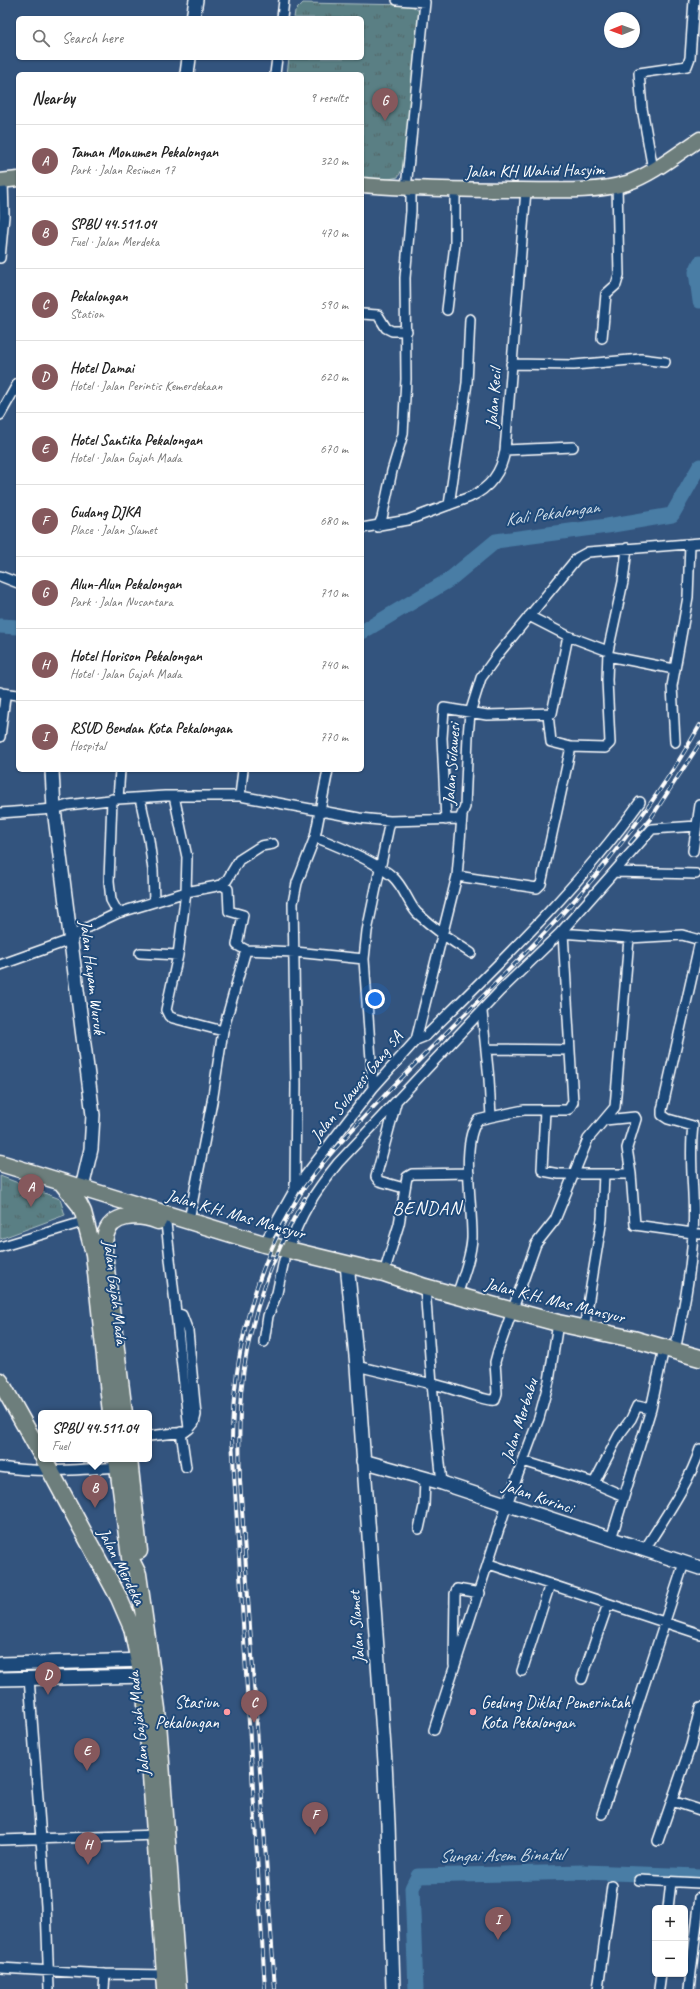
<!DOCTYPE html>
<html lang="en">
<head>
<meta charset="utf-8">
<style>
  body { margin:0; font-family:Caveat,sans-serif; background:#f2f2f2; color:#222 }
  .controls { position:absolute; right:12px; bottom:12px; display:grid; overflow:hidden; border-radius:6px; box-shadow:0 1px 3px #0004 }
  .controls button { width:36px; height:36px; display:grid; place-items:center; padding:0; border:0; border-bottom:1px solid #e0e0e0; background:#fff; color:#222; font:20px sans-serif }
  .compass { position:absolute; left:604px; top:12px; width:36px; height:36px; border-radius:50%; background:#fff; box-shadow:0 1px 3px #0004; rotate:269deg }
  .you { position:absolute; left:375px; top:999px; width:14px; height:14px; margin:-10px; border:3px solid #fff; border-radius:50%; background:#1a73e8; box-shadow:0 0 0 6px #1a73e833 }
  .badge { display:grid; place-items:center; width:26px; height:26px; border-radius:50%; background:#85585c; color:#fff; font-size:13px; font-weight:700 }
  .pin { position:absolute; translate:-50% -33px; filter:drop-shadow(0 1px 2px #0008) }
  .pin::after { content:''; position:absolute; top:21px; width:14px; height:12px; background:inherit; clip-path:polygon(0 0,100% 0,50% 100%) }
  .popup { position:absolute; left:38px; top:1410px; width:114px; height:52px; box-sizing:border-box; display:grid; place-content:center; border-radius:6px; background:#fff; filter:drop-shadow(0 1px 3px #0005); font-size:13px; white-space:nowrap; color:#767676 }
  .popup b { font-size:15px; color:#222 }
  .popup::after { content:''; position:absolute; left:50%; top:100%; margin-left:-8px; border:8px solid transparent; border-top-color:#fff }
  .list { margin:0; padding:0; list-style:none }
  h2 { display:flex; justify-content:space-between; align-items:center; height:52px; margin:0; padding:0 16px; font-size:17px }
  h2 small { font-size:13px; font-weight:400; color:#767676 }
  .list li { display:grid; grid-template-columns:26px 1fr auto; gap:12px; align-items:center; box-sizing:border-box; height:72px; padding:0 16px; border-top:1px solid #e0e0e0 }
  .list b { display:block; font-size:15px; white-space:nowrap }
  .list p { margin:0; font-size:13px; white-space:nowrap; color:#767676 }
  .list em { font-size:13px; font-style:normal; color:#767676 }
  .icon { flex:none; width:22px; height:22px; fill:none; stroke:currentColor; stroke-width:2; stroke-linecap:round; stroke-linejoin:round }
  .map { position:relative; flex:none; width:700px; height:1989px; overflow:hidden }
  .search { position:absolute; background:#fff; box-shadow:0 1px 3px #0004; left:16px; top:16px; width:348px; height:44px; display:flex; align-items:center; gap:10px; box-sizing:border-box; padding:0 14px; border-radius:6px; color:#767676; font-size:15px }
  .panel { position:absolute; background:#fff; box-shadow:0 1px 3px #0004; left:16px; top:72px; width:348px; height:700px; border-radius:6px }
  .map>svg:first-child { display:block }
  .park { fill:url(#park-tufts); stroke:#acbfc2 }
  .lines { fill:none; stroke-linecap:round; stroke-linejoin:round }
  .river { stroke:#487da5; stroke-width:15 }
  .street-casing { stroke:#fff; stroke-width:12 }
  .secondary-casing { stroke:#fff; stroke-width:16 }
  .primary-casing { stroke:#fff; stroke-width:17 }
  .highway-casing { stroke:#fff; stroke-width:19 }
  .street { stroke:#1f4a7a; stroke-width:9 }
  .secondary { stroke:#1f4a7a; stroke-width:13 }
  .primary { stroke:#6d7e7c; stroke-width:14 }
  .highway { stroke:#6d7e7c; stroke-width:16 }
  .rail-casing { stroke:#fff; stroke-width:4 }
  .rail { stroke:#1f4a7a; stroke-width:2.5; stroke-dasharray:8; stroke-linecap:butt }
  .poi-dot { fill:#ff9aa2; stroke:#1f4a7a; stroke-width:1.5 }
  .labels { text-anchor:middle; stroke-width:4; stroke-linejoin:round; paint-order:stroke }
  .street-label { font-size:17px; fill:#fff; stroke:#1f4a7a }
  .poi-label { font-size:17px; fill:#fff; stroke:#1f4a7a; text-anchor:end }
  .water-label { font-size:18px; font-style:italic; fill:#d1dee8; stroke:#1f4a7a }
  .quarter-label { font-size:19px; letter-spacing:1px; fill:#fff; stroke:#1f4a7a }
</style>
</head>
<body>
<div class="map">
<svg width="700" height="1989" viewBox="0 0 700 1989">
  <defs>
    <pattern id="park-tufts" width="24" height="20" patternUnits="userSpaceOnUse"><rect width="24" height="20" fill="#5a7f84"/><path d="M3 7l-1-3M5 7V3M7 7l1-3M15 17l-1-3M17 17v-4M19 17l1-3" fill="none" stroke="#536668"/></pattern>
  </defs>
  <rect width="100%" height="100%" fill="#33547e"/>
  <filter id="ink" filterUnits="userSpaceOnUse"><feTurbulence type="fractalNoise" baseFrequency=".025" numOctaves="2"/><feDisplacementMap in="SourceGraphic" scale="8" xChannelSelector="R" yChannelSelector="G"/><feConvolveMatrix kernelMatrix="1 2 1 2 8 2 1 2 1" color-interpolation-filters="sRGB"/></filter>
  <g filter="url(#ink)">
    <!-- park -->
    <path class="park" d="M303,3L411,5L419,11L420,29L403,168L398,177L385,180L362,178V74H287L289,58H362V18H294L295,11Z
      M0,1176L60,1199L65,1215L0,1239Z"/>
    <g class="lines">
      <!-- river -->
      <path class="river" d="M700,263L696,272L700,301
        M0,626L18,627
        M362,632L449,580L496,541L607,526L672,515L700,466
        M416,1989L412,1888L418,1876L583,1872L700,1876"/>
      <defs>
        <path id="street" d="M397,0L425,2L406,188
          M282,18L284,0
          M275,74L277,58
          M653,170L642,108L639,73L687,66L690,58L694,0
          M0,258L4,216L3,181
          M447,310L455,244V190
          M362,314L378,315L386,328L392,331H407
          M602,338L606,294L616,285L619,275L617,185
          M511,364L574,365L641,359L665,362
          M0,415L18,383
          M505,450L573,447
          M449,505L467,383L470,319
          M378,527L382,518L392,471L403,434L406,379L405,278L411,211V188
          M362,528L408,520L470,497C490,488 502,471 505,450L526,190
          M0,576L18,583
          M529,616L568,636L608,651
          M608,656L674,669
          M0,692L5,697L0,737
          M2,693L18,695
          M548,714L551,742L571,747
          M675,742L672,686L688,597L690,544
          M174,796L187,857L186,892L178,955L166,1010L169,1016L173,1018L223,1031
          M240,796L243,770
          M112,799L109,881L111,900L118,913
          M118,799L120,770
          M0,813L54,809L68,805L118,799L165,796H240L359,818L390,821L460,819L465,807L468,736L470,713L481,678L499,653L577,558L588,552L700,543
          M446,820L442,738L444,708L487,715L552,713L568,636
          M315,837C338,846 375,861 393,877C404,887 408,903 417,913C433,928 453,942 471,953
          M693,851L700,805
          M615,872L696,874
          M457,876L537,888L541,884L571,747L605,748L610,743L607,680L608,651L623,582L627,548
          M154,902L186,892L222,885L227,880L239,860L261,846L273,844
          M560,933L629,938L682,935L700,940
          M246,950L295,952L364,959
          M140,953L178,955
          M0,965L70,940L82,930L118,913L154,902L153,870L149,840L140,798
          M416,1040L426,1036L437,1025C509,954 581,884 640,802
          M486,1049L570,1050
          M373,1088L364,959L367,931L390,821
          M396,1103L376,1177L379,1181L404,1188
          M545,1110H566L569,1109L573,1102L563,933
          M491,1117L524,1110H545L542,1169L543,1171L559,1174H631
          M605,1120L635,1117L636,1119L627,1148L631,1174L635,1225L700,1234
          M295,1189L296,1084L293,903L297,883L315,837L328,770
          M189,1220L212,1102L223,1031L246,950L237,945L243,915L229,911L228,889L222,885
          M264,1244L295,1189L373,1088L416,1040L457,876L462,817
          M0,1247L86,1221
          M288,1250C301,1213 314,1193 338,1163L500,991L560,933L652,829L697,826
          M384,1273L399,1224L407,1177L412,1174L469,1173
          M457,1295C463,1277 471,1257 472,1238C473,1209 460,1143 478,1120L491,1117L489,1079L482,1012
          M176,1313L182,1315L188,1331L196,1415L194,1423L189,1429
          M584,1329L602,1219L604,1174
          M264,1342L268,1316L277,1293L284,1260
          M675,1351C683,1312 691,1273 693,1233C696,1197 688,1162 693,1126L668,1119L662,1115V1110L700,941
          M357,1366L432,1384L425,1287
          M181,1432L186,1467
          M149,1436L185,1432L189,1429L166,1223
          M523,1461L594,1483L624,1496
          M0,1467C39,1473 79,1470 118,1467
          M442,1483L432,1384C447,1386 486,1402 495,1400L497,1393L495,1362L498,1351L536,1244L555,1220L588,1139L615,1107L629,938
          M594,1483L619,1435L631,1419L637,1406L651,1409
          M419,1529L424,1506L425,1478
          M611,1539L651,1409L664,1348
          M645,1549C663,1520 690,1482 700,1449
          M489,1564L700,1634
          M454,1665L455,1594L457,1589L480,1593
          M522,1671L550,1584
          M29,1678L46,1906L49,1989
          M582,1679L608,1604
          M434,1730L507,1504L539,1418L549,1381L558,1323
          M672,1801L700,1810
          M602,1814L684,1563
          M0,1840L158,1835
          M658,1841L691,1745L700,1708
          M639,1880L700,1883
          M668,1908L671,1882
          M0,1968L105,1974L168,1975
          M104,1989L105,1974
          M598,1989L612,1886
          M659,1989L661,1974
          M689,1989L700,1897"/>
        <path id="secondary" d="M193,18L196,0
          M187,74L189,58
          M52,770L54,809L93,1115L91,1149L82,1188
          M347,1264L357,1366L385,1762L388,1824L393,1989
          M363,1461L442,1483L700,1568
          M0,1664L148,1660
          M0,1679L150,1676"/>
        <path id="primary" d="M0,181L18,179
          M362,185C415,189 468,190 521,190C555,190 593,193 627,183C653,174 677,154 700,139"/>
        <path id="highway" d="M0,1163L264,1244L384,1273L425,1287L558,1323L633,1339L700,1358
          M62,1183L79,1204L83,1212L94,1254L111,1413
          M0,1381L41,1454
          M124,1413L104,1253C104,1248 104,1242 105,1237C110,1212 140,1214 158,1221
          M44,1459L119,1598L132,1628L145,1691L166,1989
          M117,1459L130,1558L138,1574L157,1709L178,1989
          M129,1459L139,1551"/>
      </defs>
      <!-- street casing -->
      <use href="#street" class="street-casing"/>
      <!-- secondary casing -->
      <use href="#secondary" class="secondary-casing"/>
      <!-- primary casing -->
      <use href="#primary" class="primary-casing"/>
      <!-- highway casing -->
      <use href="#highway" class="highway-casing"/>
      <!-- street -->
      <use href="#street" class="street"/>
      <!-- secondary -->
      <use href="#secondary" class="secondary"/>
      <!-- primary -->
      <use href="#primary" class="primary"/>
      <!-- highway -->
      <use href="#highway" class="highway"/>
      <defs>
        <path id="rail" d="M630,843L651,818L700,743
          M265,1989L232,1440C233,1354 254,1267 301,1193C323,1159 353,1129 381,1099C431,1047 483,997 533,945C598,878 654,806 700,725
          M275,1989L240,1481C239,1452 239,1422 241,1393C247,1325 271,1257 305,1198"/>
      </defs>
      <!-- rail casing -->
      <use href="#rail" class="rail-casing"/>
      <!-- rail -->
      <use href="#rail" class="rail"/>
    </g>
  </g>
  <!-- markers -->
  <g class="poi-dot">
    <circle cx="227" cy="1712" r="4"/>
    <circle cx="473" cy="1712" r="4"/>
  </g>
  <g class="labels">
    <!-- street labels -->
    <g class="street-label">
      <text transform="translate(535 170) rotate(-1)" y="6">Jalan KH Wahid Hasyim</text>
      <text transform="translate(493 398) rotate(-86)" y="6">Jalan Kecil</text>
      <text transform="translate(451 764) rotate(-86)" y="6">Jalan Sulawesi</text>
      <text transform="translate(93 977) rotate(83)" y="6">Jalan Hayam Wuruk</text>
      <text transform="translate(356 1086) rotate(-51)" y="6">Jalan Sulawesi Gang 5A</text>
      <text transform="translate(236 1214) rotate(16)" y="6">Jalan K.H. Mas Mansyur</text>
      <text transform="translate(116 1292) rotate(83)" y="6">Jalan Gajah Mada</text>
      <text transform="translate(555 1300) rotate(14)" y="6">Jalan K.H. Mas Mansyur</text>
      <text transform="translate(519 1420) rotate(-72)" y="6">Jalan Merbabu</text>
      <text transform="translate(538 1496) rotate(19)" y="6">Jalan Kurinci</text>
      <text transform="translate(122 1566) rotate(63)" y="6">Jalan Merdeka</text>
      <text transform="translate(356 1627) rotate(-94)" y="6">Jalan Slamet</text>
      <text transform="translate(138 1724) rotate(-96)" y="6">Jalan Gajah Mada</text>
    </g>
    <!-- poi labels -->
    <g class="poi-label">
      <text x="219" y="1708">Stasiun<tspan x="219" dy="20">Pekalongan</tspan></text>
      <text x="481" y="1708" text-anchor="start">Gedung Diklat Pemerintah<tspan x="481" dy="20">Kota Pekalongan</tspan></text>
    </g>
    <!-- water labels -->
    <g class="water-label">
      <text transform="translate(552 513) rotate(-8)" y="6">Kali Pekalongan</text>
      <text transform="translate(501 1855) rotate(-1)" y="6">Sungai Asem Binatul</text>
    </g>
    <!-- quarter labels -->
    <g class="quarter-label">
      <text x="427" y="1214">BENDAN</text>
    </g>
  </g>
</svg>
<div class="controls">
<button>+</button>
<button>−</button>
</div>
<svg class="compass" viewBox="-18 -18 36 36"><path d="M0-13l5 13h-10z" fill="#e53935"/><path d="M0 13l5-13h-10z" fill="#767676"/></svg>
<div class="you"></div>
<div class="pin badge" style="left:31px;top:1207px">A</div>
<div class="pin badge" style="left:95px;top:1508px">B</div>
<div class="popup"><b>SPBU 44.511.04</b>Fuel</div>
<div class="pin badge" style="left:254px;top:1723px">C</div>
<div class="pin badge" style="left:48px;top:1695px">D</div>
<div class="pin badge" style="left:87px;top:1771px">E</div>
<div class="pin badge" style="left:315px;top:1835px">F</div>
<div class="pin badge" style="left:385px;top:121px">G</div>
<div class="pin badge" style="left:88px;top:1865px">H</div>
<div class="pin badge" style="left:498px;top:1940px">I</div>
<div class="search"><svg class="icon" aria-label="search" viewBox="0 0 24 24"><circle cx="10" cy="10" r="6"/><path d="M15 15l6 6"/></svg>Search here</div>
<section class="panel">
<h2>Nearby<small>9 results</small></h2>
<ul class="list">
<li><span class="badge">A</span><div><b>Taman Monumen Pekalongan</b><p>Park · Jalan Resimen 17</p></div><em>320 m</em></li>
<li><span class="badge">B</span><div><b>SPBU 44.511.04</b><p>Fuel · Jalan Merdeka</p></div><em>470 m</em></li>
<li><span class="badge">C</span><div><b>Pekalongan</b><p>Station</p></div><em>590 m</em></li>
<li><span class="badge">D</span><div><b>Hotel Damai</b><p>Hotel · Jalan Perintis Kemerdekaan</p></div><em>620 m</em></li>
<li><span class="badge">E</span><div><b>Hotel Santika Pekalongan</b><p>Hotel · Jalan Gajah Mada</p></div><em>670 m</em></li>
<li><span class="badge">F</span><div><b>Gudang DJKA</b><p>Place · Jalan Slamet</p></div><em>680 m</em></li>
<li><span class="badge">G</span><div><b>Alun-Alun Pekalongan</b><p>Park · Jalan Nusantara</p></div><em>710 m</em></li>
<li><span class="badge">H</span><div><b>Hotel Horison Pekalongan</b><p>Hotel · Jalan Gajah Mada</p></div><em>740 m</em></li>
<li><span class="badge">I</span><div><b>RSUD Bendan Kota Pekalongan</b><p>Hospital</p></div><em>770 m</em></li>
</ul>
</section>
</div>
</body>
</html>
